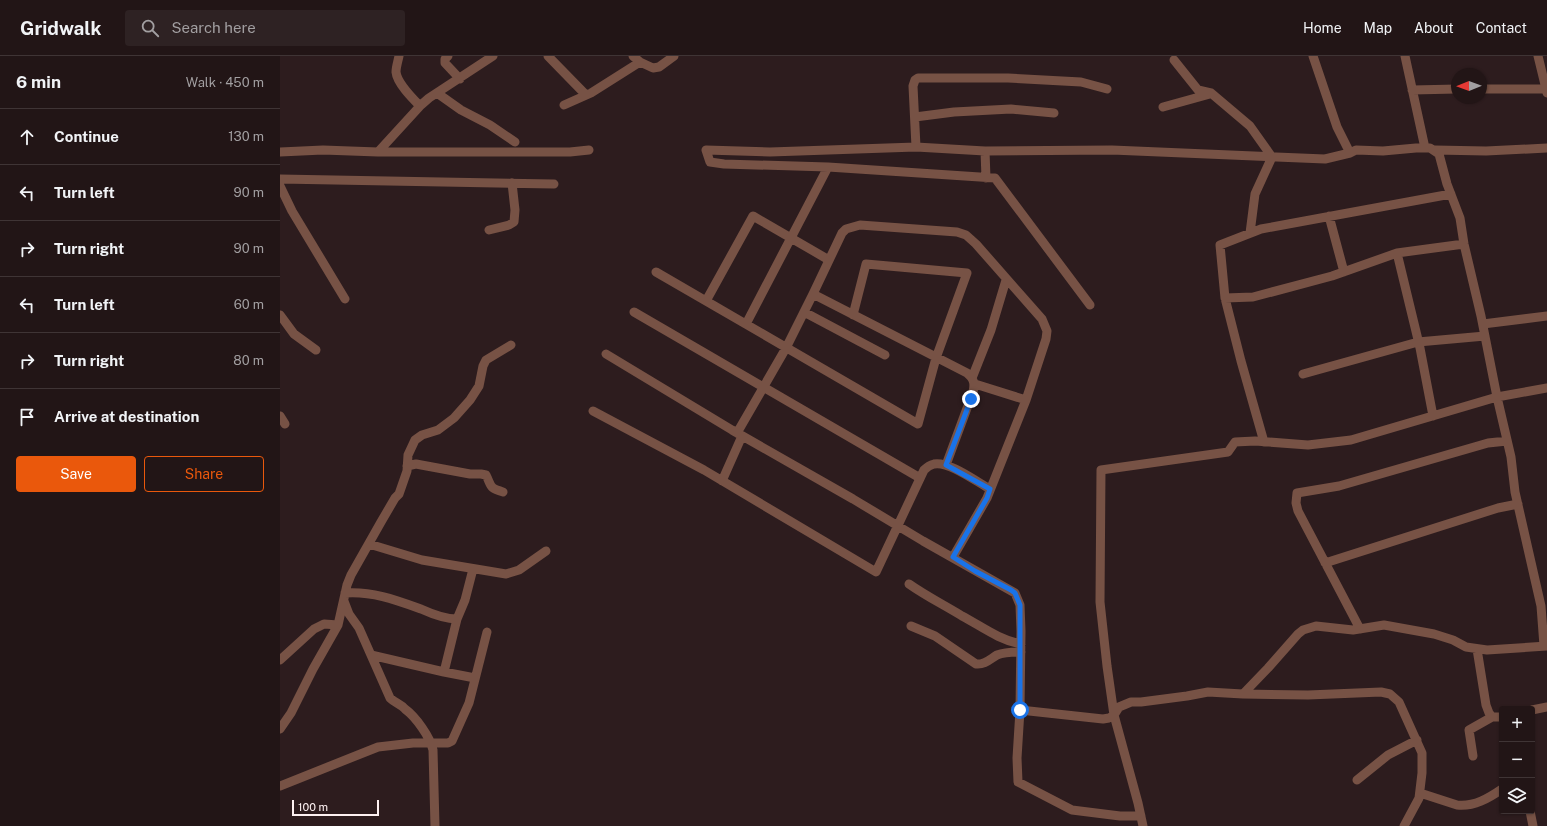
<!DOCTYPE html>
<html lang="en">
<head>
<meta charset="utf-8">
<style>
  body { margin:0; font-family:"Public Sans",sans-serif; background:#2e2223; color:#f1f3f6 }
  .controls { position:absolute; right:12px; bottom:12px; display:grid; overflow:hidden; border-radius:4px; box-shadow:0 1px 3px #0004 }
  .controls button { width:36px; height:36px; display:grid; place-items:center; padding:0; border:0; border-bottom:1px solid #3f3435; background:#221516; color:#f1f3f6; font:20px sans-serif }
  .compass { position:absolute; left:1171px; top:12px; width:36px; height:36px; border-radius:50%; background:#221516; box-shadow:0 1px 3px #0004; rotate:269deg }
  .scale { position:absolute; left:12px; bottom:10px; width:87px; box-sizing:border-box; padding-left:4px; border:2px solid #fef1f2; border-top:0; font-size:11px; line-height:14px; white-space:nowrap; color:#fef1f2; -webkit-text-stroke:3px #2d1c1e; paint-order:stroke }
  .stop { position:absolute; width:12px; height:12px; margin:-9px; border:3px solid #1a73e8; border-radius:50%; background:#fff }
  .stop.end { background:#1a73e8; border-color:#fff; box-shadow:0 1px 4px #0008 }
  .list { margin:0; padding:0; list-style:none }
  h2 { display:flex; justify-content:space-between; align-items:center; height:52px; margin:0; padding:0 16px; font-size:17px }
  h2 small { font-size:13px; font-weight:400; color:#a29fa1 }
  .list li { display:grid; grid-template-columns:26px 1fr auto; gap:12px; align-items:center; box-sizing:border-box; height:56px; padding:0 16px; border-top:1px solid #3f3435 }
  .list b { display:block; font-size:15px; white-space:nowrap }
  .list em { font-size:13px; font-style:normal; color:#a29fa1 }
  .actions { display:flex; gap:8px; padding:12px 16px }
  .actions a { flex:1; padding:9px 0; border:1px solid #ea580c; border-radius:4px; text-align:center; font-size:14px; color:#ea580c }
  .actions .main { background:#ea580c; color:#fff }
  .icon { flex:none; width:22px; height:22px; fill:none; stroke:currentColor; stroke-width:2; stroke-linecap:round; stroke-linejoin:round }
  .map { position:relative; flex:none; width:1267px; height:770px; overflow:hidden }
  header { display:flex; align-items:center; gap:24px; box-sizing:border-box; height:56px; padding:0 20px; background:#221516; border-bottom:1px solid #3f3435 }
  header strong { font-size:19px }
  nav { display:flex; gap:22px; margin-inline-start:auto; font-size:14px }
  .search { width:280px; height:36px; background:#2e2223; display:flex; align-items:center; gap:10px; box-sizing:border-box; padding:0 14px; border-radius:4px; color:#a29fa1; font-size:15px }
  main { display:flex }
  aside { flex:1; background:#221516 }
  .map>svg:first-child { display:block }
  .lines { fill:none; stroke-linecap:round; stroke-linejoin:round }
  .minor { stroke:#775245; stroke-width:9 }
  .route { stroke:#1a73e8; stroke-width:5 }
</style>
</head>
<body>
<header>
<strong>Gridwalk</strong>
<div class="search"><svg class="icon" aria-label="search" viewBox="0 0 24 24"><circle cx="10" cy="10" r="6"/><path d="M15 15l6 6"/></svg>Search here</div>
<nav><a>Home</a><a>Map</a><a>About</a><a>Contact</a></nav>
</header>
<main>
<aside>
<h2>6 min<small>Walk · 450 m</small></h2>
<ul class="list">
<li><svg class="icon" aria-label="ahead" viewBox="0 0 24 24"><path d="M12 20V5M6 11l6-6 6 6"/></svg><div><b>Continue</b></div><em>130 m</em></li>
<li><svg class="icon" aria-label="left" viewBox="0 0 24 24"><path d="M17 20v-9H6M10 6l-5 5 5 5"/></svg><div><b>Turn left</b></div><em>90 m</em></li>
<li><svg class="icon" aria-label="right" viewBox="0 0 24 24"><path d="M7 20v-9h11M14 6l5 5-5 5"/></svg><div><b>Turn right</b></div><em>90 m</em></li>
<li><svg class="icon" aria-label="left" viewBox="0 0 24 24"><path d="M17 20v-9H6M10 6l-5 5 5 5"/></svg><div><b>Turn left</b></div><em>60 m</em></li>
<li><svg class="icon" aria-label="right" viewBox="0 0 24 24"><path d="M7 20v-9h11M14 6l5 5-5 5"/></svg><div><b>Turn right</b></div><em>80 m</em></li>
<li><svg class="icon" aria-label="arrive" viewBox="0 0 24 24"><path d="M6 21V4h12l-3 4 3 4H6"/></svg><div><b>Arrive at destination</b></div></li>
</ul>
<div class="actions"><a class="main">Save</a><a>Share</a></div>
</aside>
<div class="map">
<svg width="1267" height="770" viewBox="0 0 1267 770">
  <rect width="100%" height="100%" fill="#2d1c1e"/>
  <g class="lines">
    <!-- minor -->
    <path class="minor" d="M119,0C118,5 116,11 116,16C117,27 132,42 140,50
      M168,0L165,3V7L180,23
      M268,0L306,39
      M353,0L360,6L373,12L379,11L394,0
      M1033,0L1057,71L1070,97
      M1125,0L1145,92
      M1258,0L1267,37
      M894,4L918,34L931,37L970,70L992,101L975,138L970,177
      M1201,33H1266
      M1132,34L1177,33
      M157,37L181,54L210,69L235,86
      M284,49L311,37L360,6
      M883,51L930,38
      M635,61L674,56L731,53L774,57
      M636,91L633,30L635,24L638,22H728L801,26L827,33
      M1155,94L1206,95L1267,92
      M705,95L706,122
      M0,96L43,94L98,96L141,49L149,42L213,0
      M98,96H290L309,94
      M0,123L274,128
      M0,130L12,155L65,243
      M1049,160L1064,216
      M209,174L229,169L234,166L235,154L232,127
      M1117,197L1140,292L1153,360
      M376,216L638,368L656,302L687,217L586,208L573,259
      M533,238L687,317C694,323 695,327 693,336L666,409
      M945,242L973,241L1052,220L1117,197L1184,188
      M426,245L473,160L549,204
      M810,249L715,122L548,111L444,108L430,106L426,94L490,96L636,91L705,95L832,94L1045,103L1070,97L1076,94L1103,95L1136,92H1150L1159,98L1167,128L1180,162L1184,188L1201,260L1217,341L1231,401L1235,436L1261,550L1264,590
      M354,256L640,422
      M524,256L605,299
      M0,259L14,278L36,294
      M466,268L548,111
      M1203,268L1267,260
      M326,298L452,374L573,443L643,485L735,537L740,549L741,575L740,654L823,663L829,662L834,659L839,651L851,646H861L907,640L928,636L963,638L988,612L1018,578L1023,574L1036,570L1073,574L1104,569L1154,578L1173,584L1186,591L1207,594L1267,590
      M1023,318L1138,286L1205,280
      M692,322L711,274L726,224
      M695,328L746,344
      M313,355L424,414L596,516L644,414C647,411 650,409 654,408C669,405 697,426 710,433
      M0,360L5,368
      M457,377L506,292L533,238L562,177L566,173L580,169L677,176L686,179L696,188L762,263L767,275L766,283L746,344L707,442L673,501
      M984,386L961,305L945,242L940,189L981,173L1171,138
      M127,410L136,408L190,418H201L206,419C212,431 209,432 223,436
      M442,425L462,380
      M89,488L142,504L226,518L239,514L266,495
      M1045,507L1218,452L1238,448
      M629,528C646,540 664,549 682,560C701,570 719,584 741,588
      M65,537C92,535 116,544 141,553C152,558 164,563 177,563L185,544L193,513
      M64,545L69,558L79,572L110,642C115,647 121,648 125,653C136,661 150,681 153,694L155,770
      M631,570L655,580L696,608C705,609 710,603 717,599C725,596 733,596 741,596
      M1080,573L1018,455L1016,447L1017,437L1059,430L1208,387L1227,385
      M1197,593L1206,649L1209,657L1212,661H1222
      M91,599L164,616L195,622
      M0,604L34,573L44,568L58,569
      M164,616L177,563
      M963,638L1028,639L1101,636L1110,638L1119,646L1142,697V717L1139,742L1124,770
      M740,654L737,702L738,726L792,754L840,760H861
      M1252,654L1267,651
      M0,673L11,657L33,613L58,569L67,529L71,519L101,466L115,442L119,438L127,415L128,399L135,384L142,379L158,374L174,362L190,344L199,330L203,310L206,304L231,289
      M1193,700L1189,674L1212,661
      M1077,724L1108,699L1137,684
      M0,730L98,691L133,687H168L172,685L189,647L207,576
      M1140,737L1177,749C1194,751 1209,742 1222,733
      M1250,755L1253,770
      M863,770L858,747L834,659L827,610L820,546L821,414L948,396L955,386L975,385L1028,389L1071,384L1217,341L1267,332"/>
  </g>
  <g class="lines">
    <!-- route -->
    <path class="route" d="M691,343L666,409L710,433L707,442L673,501L695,515L731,534L735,537L740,549V654"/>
  </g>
</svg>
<div class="controls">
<button>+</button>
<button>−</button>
<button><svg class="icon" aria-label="layers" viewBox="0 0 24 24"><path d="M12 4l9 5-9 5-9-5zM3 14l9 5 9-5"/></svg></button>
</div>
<svg class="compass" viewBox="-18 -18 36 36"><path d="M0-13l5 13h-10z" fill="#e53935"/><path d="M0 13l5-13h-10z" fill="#a29fa1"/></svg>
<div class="scale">100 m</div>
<div class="stop" style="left:740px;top:654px"></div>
<div class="stop end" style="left:691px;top:343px"></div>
</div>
</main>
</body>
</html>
